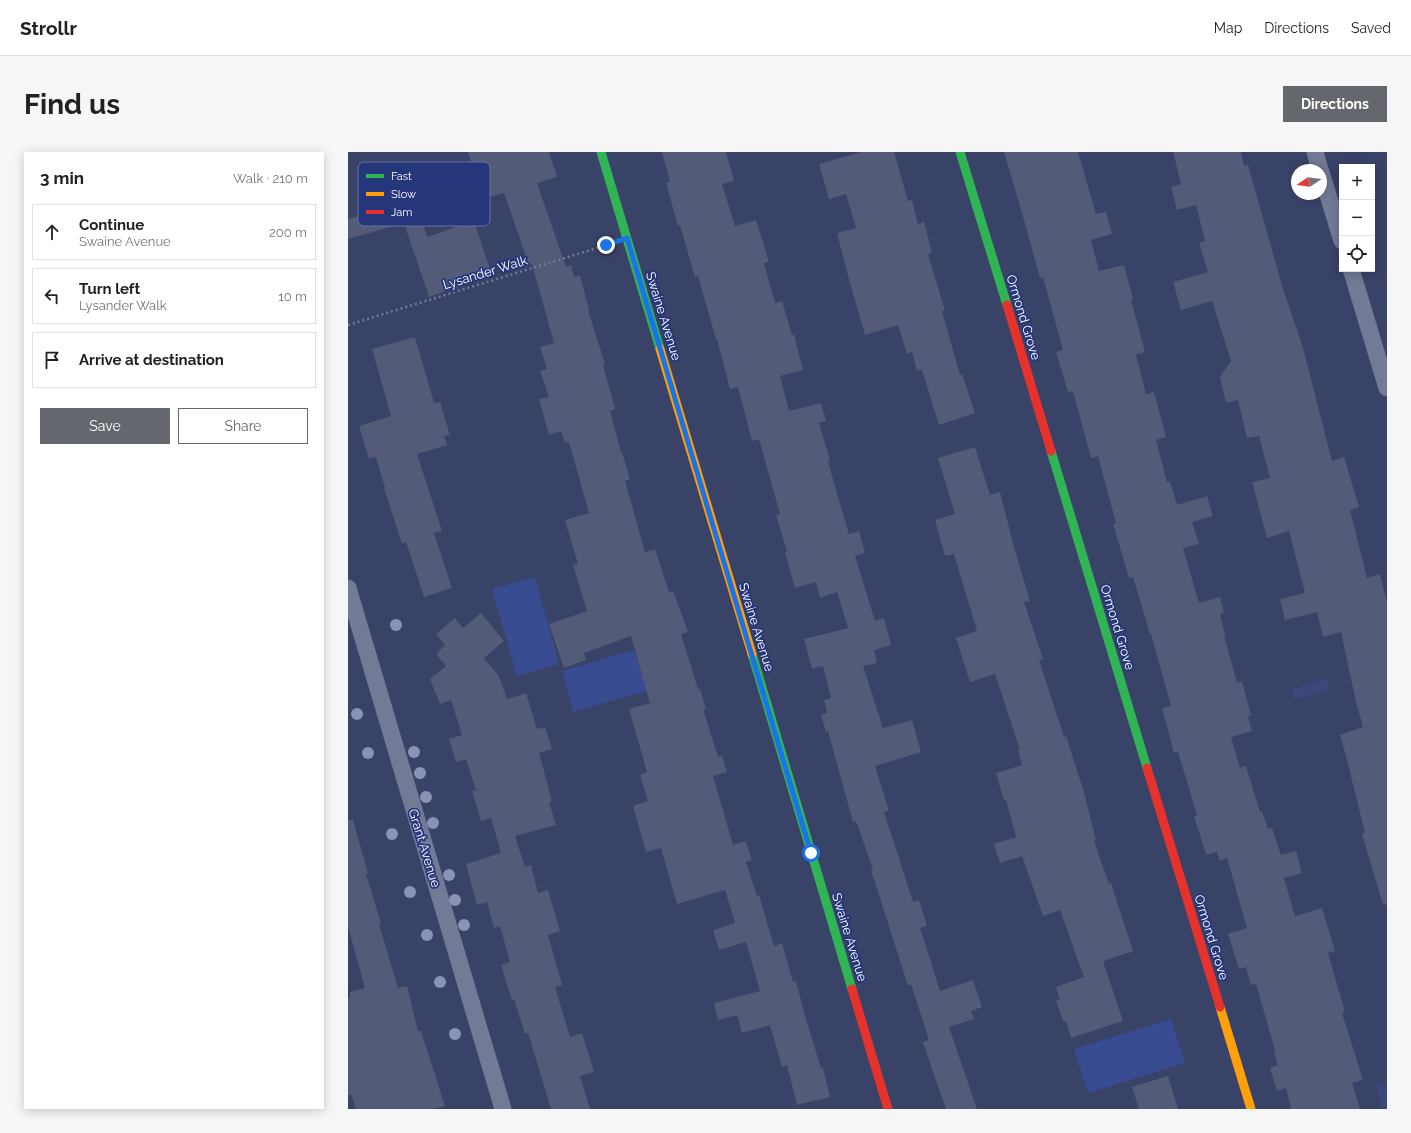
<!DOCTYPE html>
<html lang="en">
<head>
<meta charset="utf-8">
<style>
  body { margin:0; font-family:Raleway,sans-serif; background:#f6f6f6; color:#202124 }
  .controls { position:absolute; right:12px; top:12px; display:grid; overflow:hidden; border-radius:0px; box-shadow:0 2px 10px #0003 }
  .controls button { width:36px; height:36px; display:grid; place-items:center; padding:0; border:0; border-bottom:1px solid #e0e0e0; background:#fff; color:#202124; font:20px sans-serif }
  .compass { position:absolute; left:943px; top:12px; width:36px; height:36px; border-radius:50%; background:#fff; box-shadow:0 2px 10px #0003; rotate:257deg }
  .stop { position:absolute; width:12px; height:12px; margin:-9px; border:3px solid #1a73e8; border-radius:50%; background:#fff }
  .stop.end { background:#1a73e8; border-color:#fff; box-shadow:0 1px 4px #0008 }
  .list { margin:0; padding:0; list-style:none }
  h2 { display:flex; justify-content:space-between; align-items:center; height:52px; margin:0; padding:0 16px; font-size:17px }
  h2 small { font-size:13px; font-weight:400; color:#757577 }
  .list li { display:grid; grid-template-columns:26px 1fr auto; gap:12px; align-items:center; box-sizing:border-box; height:56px; margin:0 8px 8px; padding:0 8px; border:1px solid #e0e0e0; border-radius:0px }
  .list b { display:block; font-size:15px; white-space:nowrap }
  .list p { margin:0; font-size:13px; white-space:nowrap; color:#757577 }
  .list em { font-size:13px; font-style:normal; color:#757577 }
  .actions { display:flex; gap:8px; padding:12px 16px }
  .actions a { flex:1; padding:9px 0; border:1px solid #65676f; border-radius:0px; text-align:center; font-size:14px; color:#65676f }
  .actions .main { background:#65676f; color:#fff }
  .icon { flex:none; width:22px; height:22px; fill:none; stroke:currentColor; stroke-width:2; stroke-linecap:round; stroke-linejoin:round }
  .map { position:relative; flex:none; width:1039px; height:957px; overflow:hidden; border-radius:0px }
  header { display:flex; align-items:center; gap:24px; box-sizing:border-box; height:56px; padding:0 20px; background:#fff; border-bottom:1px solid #e0e0e0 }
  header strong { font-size:19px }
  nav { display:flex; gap:22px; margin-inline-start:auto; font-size:14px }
  .intro { display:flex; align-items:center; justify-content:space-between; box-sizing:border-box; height:96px; padding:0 24px }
  h1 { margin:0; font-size:28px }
  .button { padding:10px 18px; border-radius:0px; background:#65676f; color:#fff; font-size:14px; font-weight:700 }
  main { display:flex; gap:24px; padding:0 24px }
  aside { flex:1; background:#fff; border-radius:0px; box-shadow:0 2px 10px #0003 }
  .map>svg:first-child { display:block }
  .green { fill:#394c92 }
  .water { fill:#3c477a }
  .building { fill:#535b79 }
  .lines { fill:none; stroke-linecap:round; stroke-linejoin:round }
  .path { stroke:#737a96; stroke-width:2.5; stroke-dasharray:2 3; stroke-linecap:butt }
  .street { stroke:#737a96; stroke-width:17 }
  .fast { stroke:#30b455; stroke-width:9 }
  .slow { stroke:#ff9f0a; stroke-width:9 }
  .jam { stroke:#e5322d; stroke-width:9 }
  .tree { fill:#8a92b5 }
  .route { stroke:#1a73e8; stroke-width:5 }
  .labels { text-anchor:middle; stroke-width:3.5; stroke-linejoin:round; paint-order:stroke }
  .street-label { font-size:13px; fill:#fff; stroke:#25367b }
  .key { fill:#25367b; stroke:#6672a3; stroke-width:1 }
  .key-label { font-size:11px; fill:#fff }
</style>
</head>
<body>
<header>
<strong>Strollr</strong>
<nav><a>Map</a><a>Directions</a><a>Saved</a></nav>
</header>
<div class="intro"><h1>Find us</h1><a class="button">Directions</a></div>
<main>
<aside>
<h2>3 min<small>Walk · 210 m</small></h2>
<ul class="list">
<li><svg class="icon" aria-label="ahead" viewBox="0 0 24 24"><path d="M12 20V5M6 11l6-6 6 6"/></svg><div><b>Continue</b><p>Swaine Avenue</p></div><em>200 m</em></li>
<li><svg class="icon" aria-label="left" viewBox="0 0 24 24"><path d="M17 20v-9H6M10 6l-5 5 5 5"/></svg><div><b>Turn left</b><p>Lysander Walk</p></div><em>10 m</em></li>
<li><svg class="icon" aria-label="arrive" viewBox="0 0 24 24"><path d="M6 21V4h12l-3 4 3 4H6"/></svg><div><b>Arrive at destination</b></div></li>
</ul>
<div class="actions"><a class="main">Save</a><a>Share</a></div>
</aside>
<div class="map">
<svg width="1039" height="957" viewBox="0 0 1039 957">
  <rect width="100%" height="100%" fill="#394267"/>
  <!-- green -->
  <path class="green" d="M187,425L211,512L169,524L144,437Z
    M286,498L299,539L225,560L214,519Z
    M823,867L837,911L740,941L726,897Z"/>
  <!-- water -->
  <path class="water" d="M979,527L983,537L947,548L944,537Z
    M1039,930V957H1035L1027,933Z"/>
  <!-- building -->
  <path class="building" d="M120,0H201L209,25L189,31L218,115L223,113L226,125L232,123L241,158H240L257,212L255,213L267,257L262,259L273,300H274L282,327L277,329L297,400L307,397L321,440L325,439L340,480L333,482L350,537H352L358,557H355L370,605L374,604L379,620L365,624L385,693L398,689L404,708L398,710L409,744L411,743L426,794L434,791L445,830L448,829L457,864L473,916H475L482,945L449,953L439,913L434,915L422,873L394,881L389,863L370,868L366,851L412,839L398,790L371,798L365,778L387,771L377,738L329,752L313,696L298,700L285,654L300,649L292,623L299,620L281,557L302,551L283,484L236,501L238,508L216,516L201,472L239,459L225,413L230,412L217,368L241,361L221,290L217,291L213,279L201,283L191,247L201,245L192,219L199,217L192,195L206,191L184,112L181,113L156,41L134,47Z
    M314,0H378L386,29L374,32L387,74L408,68L421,110L416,111L427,151L434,149L444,183H446L455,218L432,224L441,259L473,251L478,269L471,271L482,308L480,309L484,324L501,382L511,379L517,401L507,404L527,469L536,466L543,493L526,498L529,511L515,514L535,576L564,568L573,600L527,614L541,659L536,660L565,750L571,748L579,774L572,776L592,839L625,828L634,855L623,859L626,867L601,875L629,957H598L584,917L575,890L581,888L563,832L560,834L523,718L525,717L508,669L505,670L480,579L478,580L473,563L479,561L476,548L483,546L475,514L464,517L456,487L500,476L489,440L472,446L468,430L447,436L437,400H439L428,363L432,362L411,287L404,289L390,235L382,237L369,187H368L350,124L347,125L332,73L330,74L318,31L322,30Z
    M513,0H546L560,49L564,48L570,73L576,69L584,101L580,102L597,159H594L612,223L614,222L627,261L591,273L574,218L569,219L564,200L559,202L550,173L517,183L502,131L489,81L508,76L498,42L481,47L471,12Z
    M656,0H730L748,62L758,60L764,82L743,88L751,119L776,113L785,147L783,148L797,200L788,203L798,242L806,240L818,285L808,288L819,330L822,329L829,353L859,344L865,364L844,370L851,392L835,396L851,451L872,445L876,461L872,462L877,483H876L889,531L894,529L903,563L900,564L904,579L883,585L892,616L898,614L912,660L914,659L920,677L924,676L933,703L948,699L954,721L936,726L947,764L974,756L987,799L980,801L997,860L994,861L1015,928L1004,931L1012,957H943L938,936L929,939L922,916L930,913L926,899L927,898L908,832L903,833L898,815L891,817L880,782L899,776L879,706L872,709L869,700L858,703L846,664L849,663L830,600L826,601L814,556L823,554L803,482H802L785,425L781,426L765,372L768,371L750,304L743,306L725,239L720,240L708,200L715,198L695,125L692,126L676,68Z
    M825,0H893L896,14L900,13L935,137L954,192L984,309L996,305L1011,355L1002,358L1019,426L1032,422L1039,451V752L1035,753L1014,682L1017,681L999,608L992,583L1015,575L1008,550L993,480L975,485L969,460L937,468L932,447L957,441L941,379L919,386L904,330L922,326L911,284L899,286L890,248L878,251L872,225L883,209L864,149L833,158L825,130L860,120L851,91L857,89L848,53L829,58L823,35L833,32Z
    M68,48L79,85L126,69L144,123L81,145L56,71L0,87V67Z
    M67,185L86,251L92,250L102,283L96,284L99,293L69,302L94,379L86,381L104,436L76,445L58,390L54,392L36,336H37L28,305L21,307L11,274L43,264L24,197Z
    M627,295L642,343L652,340L666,395L682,449L676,450L695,507L691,508L716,585L718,584L736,640L748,688L746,689L761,732L763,731L785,799L755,809L775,869L723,886L718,869H715L708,849L712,847L708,835L736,825L712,758L695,764L674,704L652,711L646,692L668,685L658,648L656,649L648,621L674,613L670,598H672L647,522L622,530L608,486L629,479L606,402L597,404L587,368L607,362L590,306Z
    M133,461L156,489L136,506L151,524L159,547L178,541L189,577L197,575L204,597L191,601L204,649L201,650L208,673L167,684L177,715L183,713L190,741L200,738L212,779L200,783L214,833L207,835L222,885L234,881L246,920L232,924L242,957H203L180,881L177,882L166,847L164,848L153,813L162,810L152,774L146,776L139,750L129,753L118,712L153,701L143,666L133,669L124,639L128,638L118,607L108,610L101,587L114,583L103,548L92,552L82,527L98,514L88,502L97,493L88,482L107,466L115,476Z
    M0,668H5L20,721L18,722L33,771L31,772L50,836L59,834L70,879H73L97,954L84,957H8L3,942L0,943V846H2V840L17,836L0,775Z
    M820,924L830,957H791L784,935Z"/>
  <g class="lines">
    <!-- path -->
    <path class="path" d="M0,173L259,93"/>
    <!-- street -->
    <path class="street" d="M967,0L972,18
      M973,20L994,89
      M1003,117L1039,236
      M0,436L155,957"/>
    <!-- fast -->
    <path class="fast" d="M253,0L312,197
      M612,0L659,153
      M703,299L799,616
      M404,502L504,837"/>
    <!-- slow -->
    <path class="slow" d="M312,197L404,502
      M872,855L903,957"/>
    <!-- jam -->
    <path class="jam" d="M659,153L703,299
      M799,616L872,855
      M504,837L540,957"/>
  </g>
  <!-- trees -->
  <g class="tree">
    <circle cx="48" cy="473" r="6"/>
    <circle cx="9" cy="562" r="6"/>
    <circle cx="66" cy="600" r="6"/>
    <circle cx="20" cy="601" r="6"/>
    <circle cx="72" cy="621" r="6"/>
    <circle cx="78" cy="645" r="6"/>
    <circle cx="85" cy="671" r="6"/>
    <circle cx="44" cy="682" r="6"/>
    <circle cx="101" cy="723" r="6"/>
    <circle cx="62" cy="740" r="6"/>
    <circle cx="107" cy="748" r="6"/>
    <circle cx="116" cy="773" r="6"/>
    <circle cx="79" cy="783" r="6"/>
    <circle cx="92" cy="830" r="6"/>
    <circle cx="107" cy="882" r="6"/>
  </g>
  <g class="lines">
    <!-- route -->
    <path class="route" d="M258,93L279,86L463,701"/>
  </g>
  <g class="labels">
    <!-- street labels -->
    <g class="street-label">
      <text transform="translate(137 120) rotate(-17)" y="5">Lysander Walk</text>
      <text transform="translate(316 164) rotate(73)" y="5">Swaine Avenue</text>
      <text transform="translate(676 165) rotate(73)" y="5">Ormond Grove</text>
      <text transform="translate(409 475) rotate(73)" y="5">Swaine Avenue</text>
      <text transform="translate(770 475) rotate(73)" y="5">Ormond Grove</text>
      <text transform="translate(77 696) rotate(73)" y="5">Grant Avenue</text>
      <text transform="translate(502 785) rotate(73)" y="5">Swaine Avenue</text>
      <text transform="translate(864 785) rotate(73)" y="5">Ormond Grove</text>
    </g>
  </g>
  <!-- legend -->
  <rect x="10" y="10" width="132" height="64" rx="6" class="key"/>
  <rect x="18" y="22" width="18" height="4" fill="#30b455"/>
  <rect x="18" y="40" width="18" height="4" fill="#ff9f0a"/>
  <rect x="18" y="58" width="18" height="4" fill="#e5322d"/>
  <g class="key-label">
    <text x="43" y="28">Fast</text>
    <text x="43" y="46">Slow</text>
    <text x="43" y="64">Jam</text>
  </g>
</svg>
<div class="controls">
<button>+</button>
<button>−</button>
<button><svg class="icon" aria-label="locate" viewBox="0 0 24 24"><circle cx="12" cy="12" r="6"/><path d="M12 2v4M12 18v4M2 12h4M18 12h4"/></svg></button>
</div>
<svg class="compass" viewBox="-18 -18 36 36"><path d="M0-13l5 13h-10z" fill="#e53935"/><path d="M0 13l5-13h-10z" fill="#757577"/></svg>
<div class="stop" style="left:463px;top:701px"></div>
<div class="stop end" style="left:258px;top:93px"></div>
</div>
</main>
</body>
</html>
